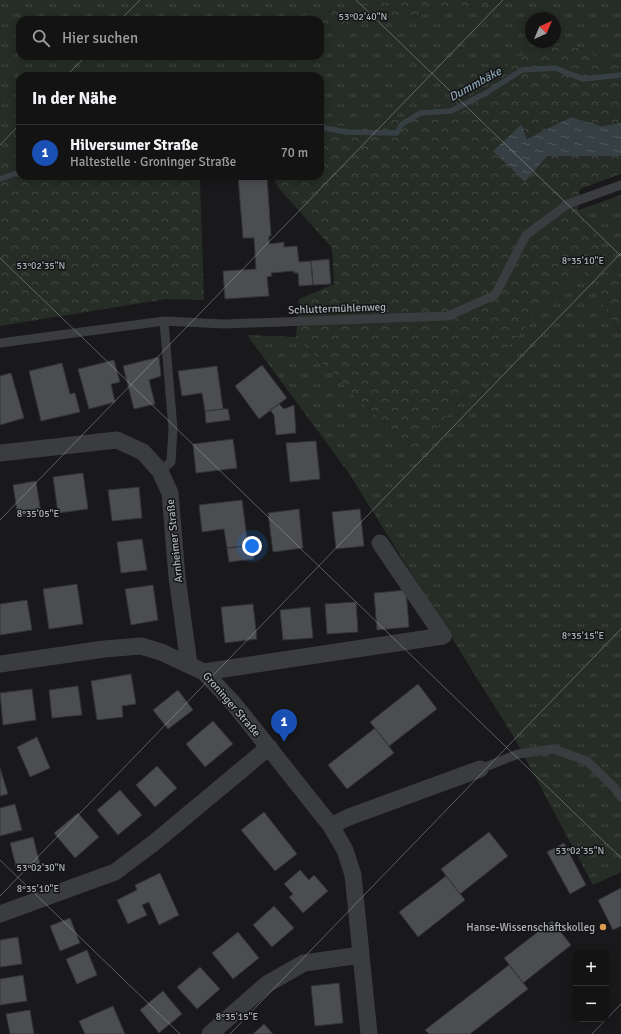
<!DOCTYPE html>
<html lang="de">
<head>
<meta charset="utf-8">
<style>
  body { margin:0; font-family:Signika,sans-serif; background:#1c1c1d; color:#f1f3f6 }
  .controls { position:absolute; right:12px; bottom:12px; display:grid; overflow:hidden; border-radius:8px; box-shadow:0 2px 10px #0003 }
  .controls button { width:36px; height:36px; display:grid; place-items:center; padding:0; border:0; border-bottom:1px solid #323234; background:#131314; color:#f1f3f6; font:20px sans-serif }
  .compass { position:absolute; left:525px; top:12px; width:36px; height:36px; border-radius:50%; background:#131314; box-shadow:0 2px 10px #0003; rotate:44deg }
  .you { position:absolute; left:252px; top:546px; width:14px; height:14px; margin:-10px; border:3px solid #fff; border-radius:50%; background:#1a73e8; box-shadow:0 0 0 6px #1a73e833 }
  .badge { display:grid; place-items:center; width:26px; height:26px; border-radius:50%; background:#dc9950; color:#fff; font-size:13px; font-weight:700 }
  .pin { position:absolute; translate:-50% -33px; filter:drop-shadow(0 1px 2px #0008) }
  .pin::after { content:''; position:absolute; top:21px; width:14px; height:12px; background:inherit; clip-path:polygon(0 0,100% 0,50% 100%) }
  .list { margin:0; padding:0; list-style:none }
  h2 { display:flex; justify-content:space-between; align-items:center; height:52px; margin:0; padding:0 16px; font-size:17px }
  h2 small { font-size:13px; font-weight:400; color:#9d9ea0 }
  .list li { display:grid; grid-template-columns:26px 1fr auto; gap:12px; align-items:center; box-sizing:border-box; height:56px; padding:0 16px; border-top:1px solid #323234 }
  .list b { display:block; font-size:15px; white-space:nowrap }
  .list p { margin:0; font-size:13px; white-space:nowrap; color:#9d9ea0 }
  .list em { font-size:13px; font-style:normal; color:#9d9ea0 }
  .icon { flex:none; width:22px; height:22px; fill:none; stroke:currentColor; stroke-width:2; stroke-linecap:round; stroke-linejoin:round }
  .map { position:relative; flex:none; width:621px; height:1034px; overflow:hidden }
  .search { position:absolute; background:#131314; box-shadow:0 2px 10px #0003; left:16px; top:16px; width:308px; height:44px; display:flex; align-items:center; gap:10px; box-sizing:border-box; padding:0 14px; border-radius:12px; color:#9d9ea0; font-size:15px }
  .panel { position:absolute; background:#131314; box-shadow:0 2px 10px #0003; left:16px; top:72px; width:308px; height:108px; border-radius:12px }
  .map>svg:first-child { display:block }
  .grass { fill:url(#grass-tufts); fill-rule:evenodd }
  .forest { fill:url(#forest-crowns) }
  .water { fill:url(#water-ripples) }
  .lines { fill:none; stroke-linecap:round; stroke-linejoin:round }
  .stream { stroke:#364044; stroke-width:5.5 }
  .building { fill:#4b4d50; stroke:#333437 }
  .lane { stroke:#3b3c3f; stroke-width:9 }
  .street { stroke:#3b3c3f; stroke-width:17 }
  .ticks { fill:none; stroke:#adb2b9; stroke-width:1; stroke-opacity:0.45 }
  .poi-dot { fill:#dc9950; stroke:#141416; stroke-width:1.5 }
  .labels { text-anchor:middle; stroke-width:3; stroke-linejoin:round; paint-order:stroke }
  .street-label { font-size:11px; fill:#adb2b9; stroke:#141416 }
  .poi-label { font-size:11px; fill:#adb2b9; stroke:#141416; text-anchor:end }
  .water-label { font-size:12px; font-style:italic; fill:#89a3af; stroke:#141416 }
  .ticks-label { font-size:10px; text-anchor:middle; fill:#adb2b9; stroke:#141416; stroke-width:3; stroke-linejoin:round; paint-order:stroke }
</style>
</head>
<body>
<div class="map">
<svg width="621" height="1034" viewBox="0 0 621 1034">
  <defs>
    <pattern id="grass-tufts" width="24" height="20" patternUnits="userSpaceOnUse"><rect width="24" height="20" fill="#262c26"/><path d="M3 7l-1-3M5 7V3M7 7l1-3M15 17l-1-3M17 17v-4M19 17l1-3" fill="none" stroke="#434843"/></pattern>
    <pattern id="forest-crowns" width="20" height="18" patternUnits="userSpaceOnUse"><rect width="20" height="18" fill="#262c26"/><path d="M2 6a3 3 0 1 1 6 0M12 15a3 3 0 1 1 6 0" fill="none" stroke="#434843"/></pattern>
    <pattern id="water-ripples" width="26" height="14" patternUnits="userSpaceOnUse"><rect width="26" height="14" fill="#364044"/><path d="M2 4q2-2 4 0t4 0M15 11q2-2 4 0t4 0" fill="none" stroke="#50595d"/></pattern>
  </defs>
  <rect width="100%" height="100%" fill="#19191b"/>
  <!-- grass -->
  <path class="grass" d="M0,0H400L280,20H20V56H320V30L511,0H621V62L611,63L574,46L515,58L485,90L442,108L398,119L320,129V76H20V161L14,164L0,166ZM531,18H555V42H531Z
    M621,195V281L578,210Z
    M580,266L621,334V872L593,885L515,739L348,472L247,335L296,337L361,402L420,456L436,428Z"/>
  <!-- forest -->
  <path class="forest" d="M400,0H511L320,30V20H280Z
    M550,45L574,46L611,63L621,62V123L601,126L571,117L527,139L523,124L493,151L547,156H621V174L580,189L578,210L621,281V334L580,266L436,428L444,448L420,456L361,402L296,337L299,299L334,284L332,248L277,186L273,176H320V129L398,119L442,108L485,90L515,58Z
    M20,161V176H198L200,179L204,300L166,299L0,326V166L14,164Z"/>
  <!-- water -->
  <path class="water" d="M571,117L601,126L621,123V156H547L525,182L493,151L522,124L527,139Z"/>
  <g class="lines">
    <!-- stream -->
    <path class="stream" d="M320,127L346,132L397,133L402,124L420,113L451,111L486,93L522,70L555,68L583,79L621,75
      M0,179L20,172"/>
  </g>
  <!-- building -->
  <path class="building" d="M238,176H267L271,236H269V244L284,242V247L297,246L299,262L311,261L313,285L299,286L298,273H294V271L271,273L272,276L267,277L269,296L225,299L223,271L256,269L254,238H243Z
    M329,259L331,284L313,285L311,261Z
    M159,357L161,376L149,380L155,404L134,409L123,366Z
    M114,360L120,382L111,384L115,402L89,409L78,369Z
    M62,363L70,394L75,393L80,412L41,421L29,371Z
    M262,365L287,398L259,419L235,386Z
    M217,366L223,409L205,411L202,393L182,396L178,371Z
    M11,373L24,418L0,425V376Z
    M279,404L284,409L294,405L296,433L276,435L274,415L270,410Z
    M223,409H228L230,420L206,423L205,411Z
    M233,439L237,468L196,473L193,444Z
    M316,441L320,479L290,482L286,443Z
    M83,473L88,509L58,513L53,477Z
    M36,481L41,513L18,517L13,485Z
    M139,487L142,518L112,521L108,490Z
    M242,500L248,546L227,548L224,529L202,532L199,505Z
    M299,509L303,548L273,552L268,513Z
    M360,509L364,546L336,549L332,512Z
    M142,539L147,570L121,573L117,542Z
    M252,545L254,559L229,562L227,548Z
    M77,584L83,624L49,629L43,589Z
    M153,585L158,620L131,625L125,589Z
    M406,590L409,627L377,630L374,593Z
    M27,600L32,630L0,635V604Z
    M356,602L358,632L327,634L325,604Z
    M253,604L257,639L225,643L221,607Z
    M310,607L313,638L283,640L280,610Z
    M131,674L136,704L122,706L123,717L97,720L91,681Z
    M418,684L437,709L389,746L370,722Z
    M78,686L82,715L52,718L49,690Z
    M32,689L36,720L3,725L0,693Z
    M178,690L193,710L168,729L153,710Z
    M213,721L233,744L205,767L186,744Z
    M375,728L394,753L347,789L328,765Z
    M37,737L50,768L30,777L17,747Z
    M157,766L177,788L155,807L136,785Z
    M0,768L8,794L0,796Z
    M120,790L142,815L118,835L97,810Z
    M15,804L22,830L0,836V808Z
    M264,812L297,854L275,871L241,830Z
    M78,813L99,837L75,858L54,833Z
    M489,832L508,856L460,894L441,869Z
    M33,837L40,864L17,870L10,843Z
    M564,843L586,885L570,894L547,852Z
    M300,870L309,880L314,875L328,891L303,913L289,897L293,894L284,884Z
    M160,873L179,915L159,925L149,902L142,905L147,915L128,924L117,900L137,890L135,885Z
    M446,876L465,900L418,937L399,912Z
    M621,888V926L613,930L598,900Z
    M274,906L294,928L272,947L253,925Z
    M70,918L80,943L60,951L50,926Z
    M552,921L571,945L523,983L504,958Z
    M238,932L259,958L233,979L212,953Z
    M18,937L22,964L0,967V940Z
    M87,950L97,975L77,984L66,959Z
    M509,965L528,989L470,1034H429L425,1030Z
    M200,967L220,989L197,1009L177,987Z
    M23,975L27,1001L0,1005V979Z
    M339,983L343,1023L315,1026L311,986Z
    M163,991L182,1014L159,1033L140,1010Z
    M113,1006L125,1034H85L79,1021Z
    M30,1010L34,1034H10L6,1014Z
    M264,1024L273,1034H253Z"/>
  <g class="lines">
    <!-- lane -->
    <path class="lane" d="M0,343L164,321L224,324L448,316L495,295L526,235L568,204L621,185
      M160,471L171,462L173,429L164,321
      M480,769L518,754L553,749L587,761L614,787L621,797"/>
    <!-- street -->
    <path class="street" d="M0,453L117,440L143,452L160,471L170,493L177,577L189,664
      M0,664L104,649L141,646L161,652L204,672L234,704L331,826L345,850L353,875L369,1034
      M204,672L443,636L380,543
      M331,826L349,817L480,769
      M0,914L115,872L155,842L269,747
      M210,1034L267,984L304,963L361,955"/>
  </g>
  <!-- ticks -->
  <path class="ticks" d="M356,0L621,256M120,20L140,0M66,76L86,56M0,145L20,124M0,258L621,858M0,520L503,0M0,860L180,1034M0,896L621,253M230,1034L621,629M592,1034L621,1004"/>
  <!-- markers -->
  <circle class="poi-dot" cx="603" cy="927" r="4"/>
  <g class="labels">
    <!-- street labels -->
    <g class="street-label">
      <text transform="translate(337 308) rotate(-2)" y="4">Schluttermühlenweg</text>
      <text transform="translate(174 541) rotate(-96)" y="4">Arnheimer Straße</text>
      <text transform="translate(232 704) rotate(49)" y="4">Groninger Straße</text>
    </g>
    <!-- poi labels -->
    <g class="poi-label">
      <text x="595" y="931">Hanse-Wissenschaftskolleg</text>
    </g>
    <!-- water labels -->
    <g class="water-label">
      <text transform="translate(475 84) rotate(-29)" y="4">Dummbäke</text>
    </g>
  </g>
  <g class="ticks-label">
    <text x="363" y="20">53°02'40"N</text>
    <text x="583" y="264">8°35'10"E</text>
    <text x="41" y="269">53°02'35"N</text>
    <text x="38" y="517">8°35'05"E</text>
    <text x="583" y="639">8°35'15"E</text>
    <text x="580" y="854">53°02'35"N</text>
    <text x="41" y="871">53°02'30"N</text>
    <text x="38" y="892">8°35'10"E</text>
    <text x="237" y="1020">8°35'15"E</text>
  </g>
</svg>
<div class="controls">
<button>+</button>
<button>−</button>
</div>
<svg class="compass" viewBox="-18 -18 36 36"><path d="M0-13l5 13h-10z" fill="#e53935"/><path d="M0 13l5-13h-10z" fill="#9d9ea0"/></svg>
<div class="you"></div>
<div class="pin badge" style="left:284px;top:742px;background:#1a4fb4">1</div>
<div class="search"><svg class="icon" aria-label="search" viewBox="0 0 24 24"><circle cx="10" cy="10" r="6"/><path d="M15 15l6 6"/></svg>Hier suchen</div>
<section class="panel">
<h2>In der Nähe<small></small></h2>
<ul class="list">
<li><span class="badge" style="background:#1a4fb4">1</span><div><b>Hilversumer Straße</b><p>Haltestelle · Groninger Straße</p></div><em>70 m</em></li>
</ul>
</section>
</div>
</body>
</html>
